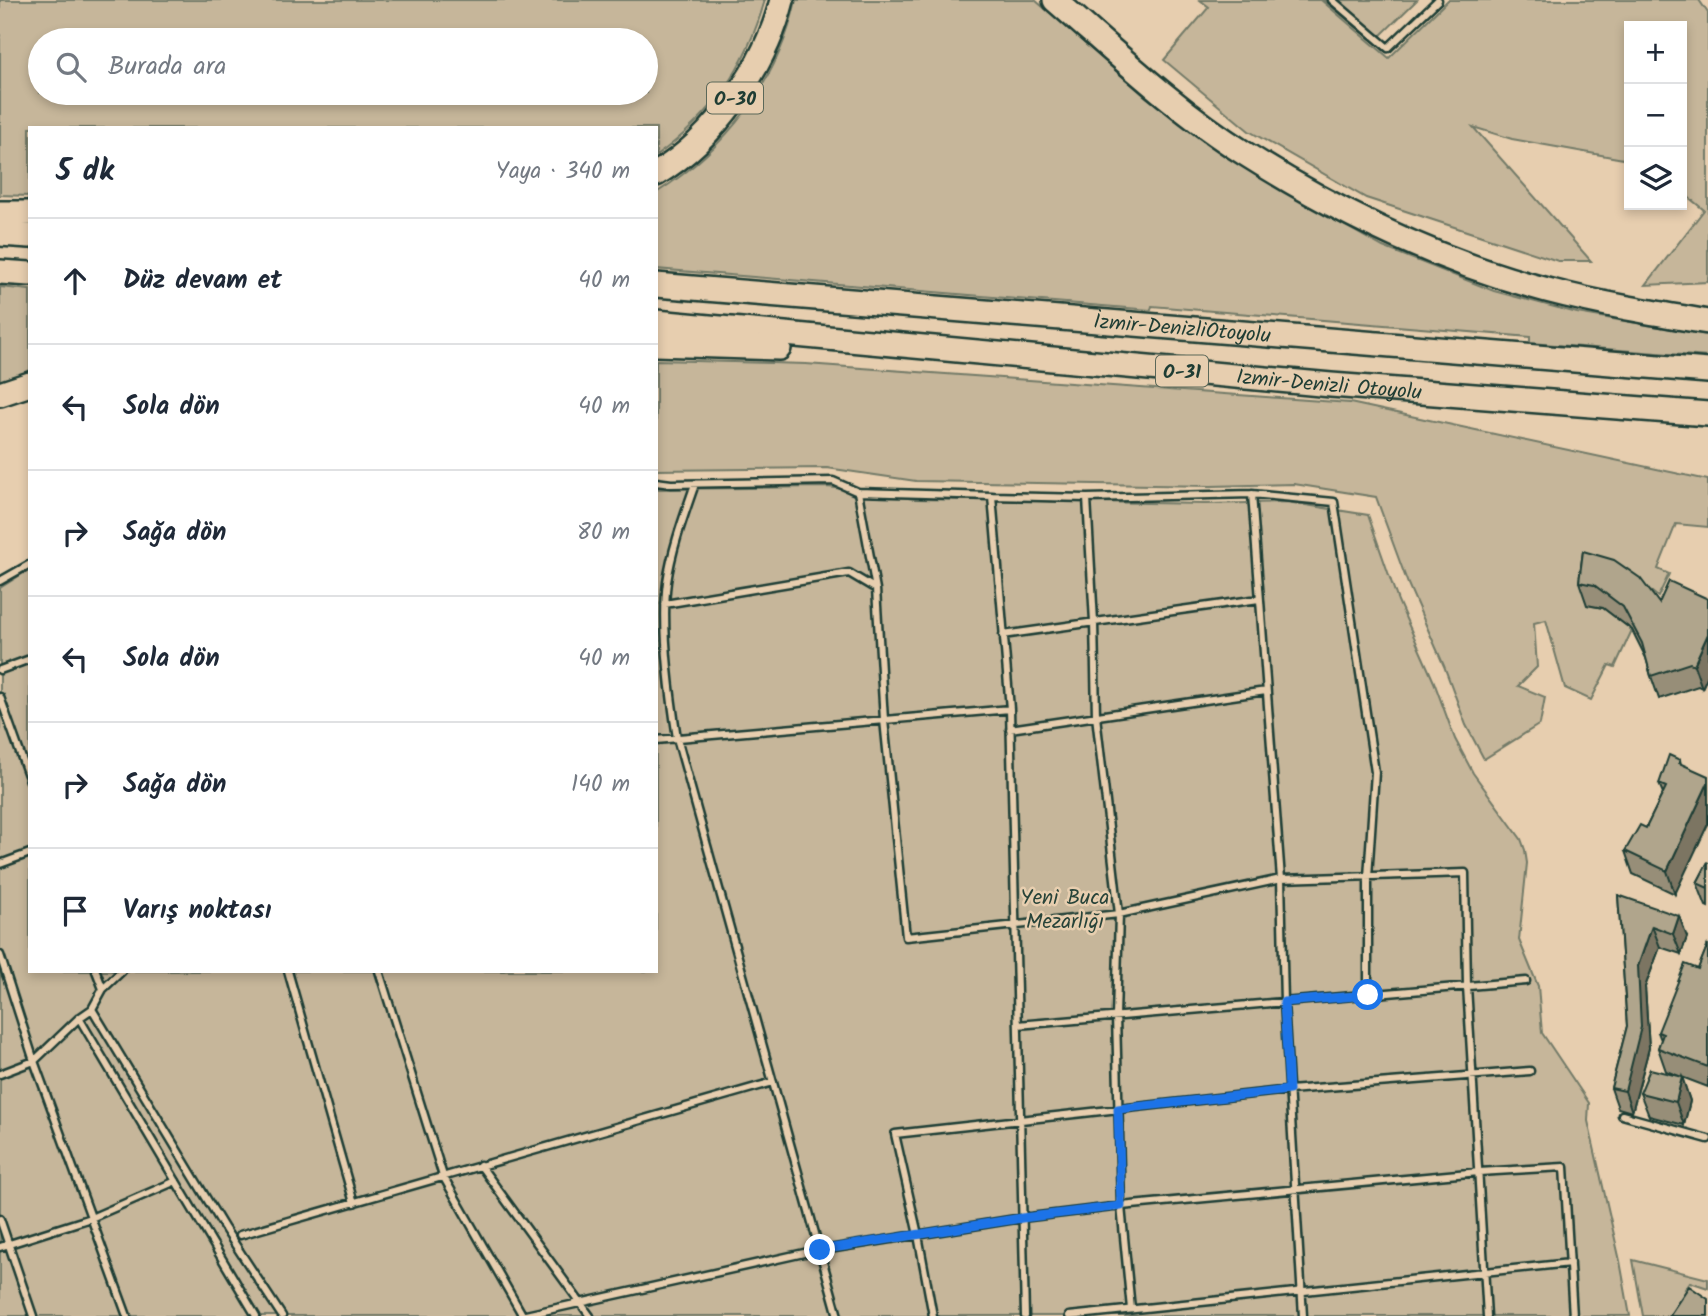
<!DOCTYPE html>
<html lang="tr">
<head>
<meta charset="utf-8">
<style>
  body { margin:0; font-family:Kalam,sans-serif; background:#f2f2f3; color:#1f2937 }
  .controls { position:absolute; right:21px; top:21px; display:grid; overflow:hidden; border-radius:0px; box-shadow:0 4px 10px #0003 }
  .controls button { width:63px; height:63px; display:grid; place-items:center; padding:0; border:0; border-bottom:2px solid #e0e1e3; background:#fff; color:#1f2937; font:35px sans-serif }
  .stop { position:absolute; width:21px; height:21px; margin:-16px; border:5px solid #1a73e8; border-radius:50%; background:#fff }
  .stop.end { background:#1a73e8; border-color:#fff; box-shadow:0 2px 7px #0008 }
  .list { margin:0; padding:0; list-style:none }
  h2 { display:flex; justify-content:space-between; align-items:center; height:91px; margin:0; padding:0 28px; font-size:30px }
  h2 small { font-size:23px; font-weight:400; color:#747a83 }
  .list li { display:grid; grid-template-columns:46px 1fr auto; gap:21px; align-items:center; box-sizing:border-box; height:126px; padding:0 28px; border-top:2px solid #e0e1e3 }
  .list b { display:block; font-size:26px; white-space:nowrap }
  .list em { font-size:23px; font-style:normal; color:#747a83 }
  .icon { flex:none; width:38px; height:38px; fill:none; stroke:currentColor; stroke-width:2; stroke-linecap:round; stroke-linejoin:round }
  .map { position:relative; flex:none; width:1708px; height:1316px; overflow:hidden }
  .search { position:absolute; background:#fff; box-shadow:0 4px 10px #0003; left:28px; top:28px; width:630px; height:77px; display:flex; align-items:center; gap:18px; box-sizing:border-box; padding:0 24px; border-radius:38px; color:#747a83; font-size:26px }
  .panel { position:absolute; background:#fff; box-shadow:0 4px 10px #0003; left:28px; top:126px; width:630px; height:847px; border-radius:0px }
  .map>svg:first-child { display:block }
  .green { fill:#c6b69a; stroke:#727a67; stroke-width:2; fill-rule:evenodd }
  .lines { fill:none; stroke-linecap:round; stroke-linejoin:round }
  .service-casing { stroke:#1f3d34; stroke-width:11 }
  .motorway-casing { stroke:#1f3d34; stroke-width:28 }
  .service { stroke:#e7ceaf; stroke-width:6 }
  .motorway { stroke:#e7ceaf; stroke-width:23 }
  .wall { fill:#978e78; stroke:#1f3d34; stroke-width:2 }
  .shaded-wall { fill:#7b7462; stroke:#1f3d34; stroke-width:2 }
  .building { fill:#b0a58c; stroke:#1f3d34; stroke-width:2 }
  .route { stroke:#1a73e8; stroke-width:9 }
  .labels { text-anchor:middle; stroke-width:5; stroke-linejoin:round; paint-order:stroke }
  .shield { fill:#e7ceaf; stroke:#5b6859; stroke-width:2 }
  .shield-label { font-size:19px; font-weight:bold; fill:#1f3d34 }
  .street-label { font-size:21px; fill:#1f3d34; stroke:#e7ceaf }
  .park-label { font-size:21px; fill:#274339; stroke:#e7ceaf }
</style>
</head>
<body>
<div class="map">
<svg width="1708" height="1316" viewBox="0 0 1708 1316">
  <rect width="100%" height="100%" fill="#e7ceaf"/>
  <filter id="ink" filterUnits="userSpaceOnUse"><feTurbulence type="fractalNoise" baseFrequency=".0143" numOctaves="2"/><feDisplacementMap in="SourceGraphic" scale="14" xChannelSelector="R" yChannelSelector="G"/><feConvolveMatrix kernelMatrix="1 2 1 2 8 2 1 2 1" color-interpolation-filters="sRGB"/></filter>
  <g filter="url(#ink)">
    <!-- green -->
    <path class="green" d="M0,0H765C746,67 713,115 656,156V128H30V196L0,195ZM40,40H646V93H40Z
      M796,0H1035L1146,97L1221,153L1294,197L1383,247L1494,291L1577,313L1708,335V357L1530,343V337L1152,306L1151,310L656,269V193C726,149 778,82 796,0Z
      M1200,0H1321L1389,58L1448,0H1699L1708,13V282L1646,285L1704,210L1682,192V26H1629V160L1512,139L1473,127L1591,261H1558L1366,198L1249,131L1164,60L1209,7Z
      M1324,0H1417L1374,42Z
      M0,287L30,290V370L0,384Z
      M656,360L806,364L1350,403L1708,480V527L1676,524L1658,569L1669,574L1658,597L1652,592L1649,601L1588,605L1603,608L1632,630L1615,667L1609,665L1591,700L1565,688L1546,620L1534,623L1537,667L1518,686L1545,697L1540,724L1484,759L1466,725L1444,666L1408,584L1376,497L1294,484L1211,486L916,481L827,468L656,470Z
      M828,487L915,499L1205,504L1287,502L1368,515L1398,601L1434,682L1455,739L1473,773L1521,839L1525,850L1527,863L1519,940L1538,986L1542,1033L1589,1103L1588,1121L1620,1261L1630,1316H0V588L30,569V971H656V489Z
      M1633,1260L1708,1279V1288L1690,1282L1685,1289L1693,1295L1678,1316H1643Z"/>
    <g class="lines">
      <defs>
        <path id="service" d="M1332,0L1388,48L1438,0
          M656,482L671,484L833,481L858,492L876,589
          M695,484C684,516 672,548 667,582C661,626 670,693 677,738L838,1316
          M858,492L992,496L1010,709
          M1252,494L1281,879L1284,1002L1303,1316
          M992,496L1087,498L1252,494L1334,502L1375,772L1368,877V995
          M1087,498L1094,622L1096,716L1119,914L1116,1016L1121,1206L1131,1309
          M0,581L30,564
          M665,604L849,573L876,589L884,720L906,937L1119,914L1281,879L1465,873L1467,986L1487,1316
          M1003,635L1259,599
          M0,670L30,659
          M0,697L30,781
          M1010,729L1266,691
          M656,740L1010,709L1025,1316
          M0,864L30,853
          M0,955L34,1061L127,1316
          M96,971L103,989
          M288,971L354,1203
          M379,971L443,1176L523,1316
          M92,1009L103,989L122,971
          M79,1018L256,1316
          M1018,1025L1526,981
          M0,1074L34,1061L79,1018L92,1009L225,1229L282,1316
          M1622,1115L1708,1139
          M480,1165L590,1316
          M0,1219L33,1316
          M240,1235L773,1082
          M0,1247L91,1218L176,1181
          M521,1316L804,1253L1022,1218L1121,1206L1479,1172L1564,1167L1573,1316
          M933,1316L918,1235L895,1134L1289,1090L1530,1071
          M1069,1316L1570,1263"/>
        <g id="motorway">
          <path d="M1055,0C1115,52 1177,111 1244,153C1337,212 1440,262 1547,290C1600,304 1654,313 1708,322"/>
          <path d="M656,174C715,139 766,66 782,0"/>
          <path d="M0,213H30"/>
          <path d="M0,234L30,236"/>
          <path d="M0,272L30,274"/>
          <path id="s1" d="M656,285L1708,371"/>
          <path id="s2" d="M656,322L1331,385L1708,414"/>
          <path d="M656,344L779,348"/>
          <path d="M0,394L30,384"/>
        </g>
      </defs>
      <!-- service casing -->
      <use href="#service" class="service-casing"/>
      <!-- motorway casing -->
      <use href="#motorway" class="motorway-casing"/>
      <!-- service -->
      <use href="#service" class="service"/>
      <!-- motorway -->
      <use href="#motorway" class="motorway"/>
    </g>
    <!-- wall -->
    <path class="wall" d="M1583,551L1659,603L1708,599V675L1702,688L1698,686L1659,699L1651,676L1646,658L1632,630L1603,608L1587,605L1579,582Z
      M1680,760L1681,764L1675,894L1633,874L1625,851L1646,828L1663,793L1659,784Z
      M1708,862V907L1706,906L1697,883Z
      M1618,895L1687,937L1681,954L1660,947L1645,987L1649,1048L1632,1112L1618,1108L1611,1088L1627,1026Z
      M1708,944V1087L1666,1071L1658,1048L1661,1040L1658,1032L1698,969Z
      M1682,1077L1690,1101L1684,1125L1649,1116L1640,1093Z"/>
    <!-- shaded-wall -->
    <path class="shaded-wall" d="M1708,634V675L1702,688L1694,665Z
      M1708,783V824L1675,894L1667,871Z
      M1679,916L1687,937L1681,954L1673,934Z
      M1652,926L1660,947L1645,987L1649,1048L1632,1112L1625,1091L1638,966Z
      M1682,1077L1690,1101L1684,1125L1676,1102Z"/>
    <!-- building -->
    <path class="building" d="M1583,551L1614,560L1640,578L1659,603L1669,581L1708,599V634L1694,665L1690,663L1651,676L1642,643L1623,607L1594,585L1579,582Z
      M1669,755L1680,760L1679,763L1708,776V783L1667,871L1625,851L1640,825L1646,828L1666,787L1659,784Z
      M1708,862V888L1697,883Z
      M1618,895L1679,916L1673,934L1652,926L1638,966L1641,1027L1625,1091L1611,1088L1627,1026Z
      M1708,944V1067L1658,1048L1663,1034L1658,1032L1685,964L1698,969Z
      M1650,1069L1682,1077L1676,1102L1640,1093Z
      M1689,1286L1708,1299V1316H1669Z"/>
  </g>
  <g class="lines" filter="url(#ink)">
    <!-- route -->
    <path class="route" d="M820,1250L1022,1218L1121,1206L1118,1109L1289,1090L1284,1002L1368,995"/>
  </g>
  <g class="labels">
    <!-- shield labels -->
    <g class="shield">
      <rect x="707" y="82.5" width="56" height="31" rx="5"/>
      <rect x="1156" y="355.5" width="52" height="31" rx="5"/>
    </g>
    <g class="shield-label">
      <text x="735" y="105">O-30</text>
      <text x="1182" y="378">O-31</text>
    </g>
    <!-- street labels -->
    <g class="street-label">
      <text dy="7" stroke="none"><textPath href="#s1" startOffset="528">İzmir-DenizliOtoyolu</textPath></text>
      <text dy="7" stroke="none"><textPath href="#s2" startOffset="676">İzmir-Denizli Otoyolu</textPath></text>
    </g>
    <!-- park labels -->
    <g class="park-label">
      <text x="1065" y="904">Yeni Buca<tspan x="1065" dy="24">Mezarlığı</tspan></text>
    </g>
  </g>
</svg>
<div class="controls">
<button>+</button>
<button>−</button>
<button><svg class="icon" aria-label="layers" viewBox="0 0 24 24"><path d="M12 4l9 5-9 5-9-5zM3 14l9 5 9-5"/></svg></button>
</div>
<div class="stop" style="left:1368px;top:995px"></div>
<div class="stop end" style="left:820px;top:1250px"></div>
<div class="search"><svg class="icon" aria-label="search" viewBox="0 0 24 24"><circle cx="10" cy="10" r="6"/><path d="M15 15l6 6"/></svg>Burada ara</div>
<section class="panel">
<h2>5 dk<small>Yaya · 340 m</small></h2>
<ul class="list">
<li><svg class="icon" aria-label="ahead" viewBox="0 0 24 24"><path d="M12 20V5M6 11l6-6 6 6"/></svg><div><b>Düz devam et</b></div><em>40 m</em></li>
<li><svg class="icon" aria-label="left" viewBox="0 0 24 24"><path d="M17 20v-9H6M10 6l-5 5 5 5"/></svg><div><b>Sola dön</b></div><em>40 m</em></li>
<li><svg class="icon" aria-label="right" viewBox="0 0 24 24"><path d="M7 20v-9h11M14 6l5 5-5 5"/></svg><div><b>Sağa dön</b></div><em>80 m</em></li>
<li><svg class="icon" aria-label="left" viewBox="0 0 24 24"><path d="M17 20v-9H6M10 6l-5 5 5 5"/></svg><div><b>Sola dön</b></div><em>40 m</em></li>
<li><svg class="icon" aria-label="right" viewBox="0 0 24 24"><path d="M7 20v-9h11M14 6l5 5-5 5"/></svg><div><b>Sağa dön</b></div><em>140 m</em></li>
<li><svg class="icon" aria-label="arrive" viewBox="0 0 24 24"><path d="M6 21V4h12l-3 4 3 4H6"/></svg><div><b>Varış noktası</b></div></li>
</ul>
</section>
</div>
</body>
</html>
